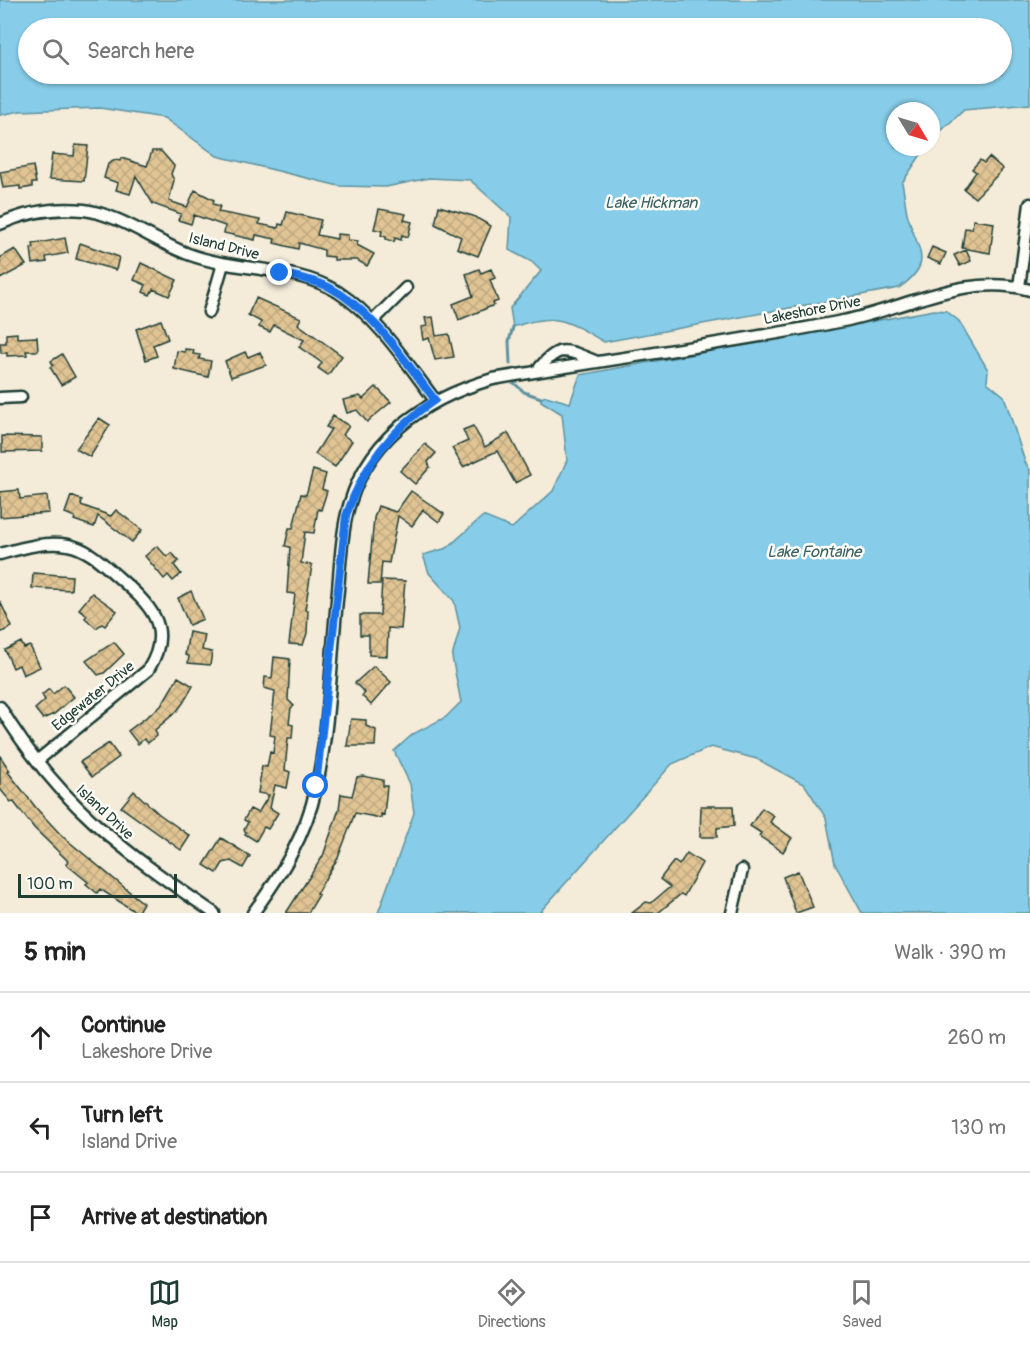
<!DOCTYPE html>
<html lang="en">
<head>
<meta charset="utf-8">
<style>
  body { margin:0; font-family:Pangolin,sans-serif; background:#f6f6f6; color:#222 }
  .compass { position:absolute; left:886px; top:102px; width:54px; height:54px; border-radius:50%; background:#fff; box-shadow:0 2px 4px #0004; rotate:128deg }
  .scale { position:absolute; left:18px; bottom:15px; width:159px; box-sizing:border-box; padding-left:6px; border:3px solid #1f3d34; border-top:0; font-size:16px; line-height:21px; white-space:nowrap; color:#1f3d34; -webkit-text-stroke:4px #fdfcf7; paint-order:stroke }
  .stop { position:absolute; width:18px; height:18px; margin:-14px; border:4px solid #1a73e8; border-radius:50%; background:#fff }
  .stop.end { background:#1a73e8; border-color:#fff; box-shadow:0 2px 6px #0008 }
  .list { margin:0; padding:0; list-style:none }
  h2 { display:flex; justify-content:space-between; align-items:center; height:78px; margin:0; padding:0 24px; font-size:26px }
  h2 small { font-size:20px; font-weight:400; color:#767676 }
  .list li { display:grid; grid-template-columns:39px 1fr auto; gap:18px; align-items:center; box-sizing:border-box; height:90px; padding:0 24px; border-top:2px solid #e0e0e0 }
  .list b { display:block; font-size:22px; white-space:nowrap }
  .list p { margin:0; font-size:20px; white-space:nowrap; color:#767676 }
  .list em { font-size:20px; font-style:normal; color:#767676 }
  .icon { flex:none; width:33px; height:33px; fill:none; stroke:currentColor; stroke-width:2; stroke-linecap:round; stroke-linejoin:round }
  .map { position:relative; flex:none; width:1030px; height:913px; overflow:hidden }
  .search { position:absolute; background:#fff; box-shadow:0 2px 4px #0004; left:18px; right:18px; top:18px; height:66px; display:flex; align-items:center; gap:15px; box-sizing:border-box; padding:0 21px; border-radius:33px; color:#767676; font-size:22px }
  .sheet { height:348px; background:#fff }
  nav { display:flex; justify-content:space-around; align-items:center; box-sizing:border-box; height:84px; border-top:2px solid #e0e0e0; background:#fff; font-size:16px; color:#767676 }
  nav a { display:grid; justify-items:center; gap:3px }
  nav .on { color:#1f3d34 }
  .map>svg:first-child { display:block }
  .water { fill:#87cce8; stroke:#5d93a0; stroke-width:1.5; fill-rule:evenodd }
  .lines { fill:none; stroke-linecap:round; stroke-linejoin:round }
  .stream { stroke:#5d93a0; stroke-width:3 }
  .building { fill:url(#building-cross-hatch); stroke:#1f3d34; stroke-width:1.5 }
  .minor-casing { stroke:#1f3d34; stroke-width:15 }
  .minor { stroke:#fdfcf7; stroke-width:10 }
  .route { stroke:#1a73e8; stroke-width:8 }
  .labels { text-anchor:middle; stroke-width:5; stroke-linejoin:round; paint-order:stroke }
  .street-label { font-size:15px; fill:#1f3d34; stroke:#fdfcf7 }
  .water-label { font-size:16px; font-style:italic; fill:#396161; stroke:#fdfcf7 }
</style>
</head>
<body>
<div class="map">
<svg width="1030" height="913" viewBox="0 0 1030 913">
  <defs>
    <pattern id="building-cross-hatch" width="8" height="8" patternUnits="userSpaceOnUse" patternTransform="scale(1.5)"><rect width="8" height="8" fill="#e0c494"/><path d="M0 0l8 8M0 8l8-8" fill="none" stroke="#c0a980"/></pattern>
  </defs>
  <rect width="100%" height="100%" fill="#f4ebd9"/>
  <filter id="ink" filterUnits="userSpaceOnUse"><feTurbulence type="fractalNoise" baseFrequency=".0167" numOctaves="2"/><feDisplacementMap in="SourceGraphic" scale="12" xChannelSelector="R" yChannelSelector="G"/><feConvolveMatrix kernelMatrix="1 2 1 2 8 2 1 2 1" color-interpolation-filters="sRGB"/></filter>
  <g filter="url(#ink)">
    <!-- water -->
    <path class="water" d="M0,0H1030V104L964,110L931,140V111H895V147H926L902,183C905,195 905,209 909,220C919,253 934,263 899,288L604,342C567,320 555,312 513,327L510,308L541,271L532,262L509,250L511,217L470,180L429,178L386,187L339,186L217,156L164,118L100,108L20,111L0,115ZM28,28H1002V74H28Z
      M934,310L946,311L959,321L988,370L987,382L1004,396L1025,462L1030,470V913H862L835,864L826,818L805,785L757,759L711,747L672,764L539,913H378L414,813L410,784L394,751L413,734L446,717L461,702L452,657L460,628L454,601L429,573L423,555L447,548L483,516L512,528L553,491L567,460L562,414L541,401V398L546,396L570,403L580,375Z"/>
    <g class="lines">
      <!-- stream -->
      <path class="stream" d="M510,364L509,341L513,327
        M514,383L524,392L541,398"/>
    </g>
    <!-- building -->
    <path class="building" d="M75,145L88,146L84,181L49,179L52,154L74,156Z
      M152,151H161L174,166L171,174L174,180L169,201L187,207L195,190L214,200L213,204L220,206L218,212L260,220L259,224L278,228L279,224L283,225L287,212L321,220L317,235L337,239V234L348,235V240L358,241L357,245L374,254L367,266L357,260H334V257L324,256V250L299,243L298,249L274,243L275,239L256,235L255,240L224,233L225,226L194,215L191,224L178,220L181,214L153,204L136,176L130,194L116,190L118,183L104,178L108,164L115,160L120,161L121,158L147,166Z
      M989,157L1003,169L975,198L964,189L976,172L972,169L980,160L984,163Z
      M33,166L36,183H32V187L20,189V186L3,188L0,172Z
      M439,206L473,216L491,226L478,256L457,248L461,237L435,224Z
      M379,209L406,214L404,220L412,222L408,237L402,235L401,240L395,238L394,242L386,239V237L381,235L382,231L374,229Z
      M973,220L994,223L990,253L962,248L965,228L972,229Z
      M65,238L68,253L46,257L47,262L33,264L31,248H34L33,244Z
      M80,243L119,257L116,270L76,259Z
      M932,247L946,253L941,264L927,258Z
      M15,249L26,265L0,279V258Z
      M966,250L971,261L960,266L954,255Z
      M141,263L177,280L169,296L153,289L150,295L143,292L146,285L134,280Z
      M479,269L481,273L491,269L495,278L490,280L498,301L493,303L494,305L459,320L453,304L473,296L466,274Z
      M256,298L301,318L298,324L342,356L328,375L318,368L322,363L299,347L304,340L274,325L270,332L259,327L261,322L248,315Z
      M433,317L436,336L449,334L454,357L435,360L429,338L423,340L421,327L427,326L425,318Z
      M161,320L168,339L153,345L157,356L146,360L136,329Z
      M17,333V338L37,337L38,351H26L27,355L7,356V353H1L0,343H6V334Z
      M185,349L194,350L193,354L200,355L199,359L211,361L208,377L174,369L177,351L185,352Z
      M245,352L248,357L260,352L266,365L231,377L225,361Z
      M62,354L75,377L61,385L50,367L53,365L51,361Z
      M376,387L391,402L367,422L357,410L347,413L343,400L360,396L363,399Z
      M333,416L349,426L343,435L352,441L335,467L315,454L331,429L326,427Z
      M99,418L110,425L90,457L76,449Z
      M473,426L485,447L508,433L530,475L515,483L497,451L463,467L452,448L468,441L463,430Z
      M2,436L42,437V451L2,452Z
      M425,444L436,453L428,462L430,467L415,484L400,471Z
      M313,470L326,474L322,489L327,491L321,510L318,509L314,533L305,532L301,563L312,565L305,610H308L307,633L303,645L289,644L295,594L287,593L290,547L285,546L289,528H293L301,494L306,495Z
      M19,490L20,499L47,496L49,513L0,517V492Z
      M411,491L444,514L439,522L423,510L412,526L398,516L389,563L382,562L380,584H368L374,518L378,506L396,512Z
      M71,496L82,500L81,505L111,516L116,510L142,530L132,542L98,516L94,527L74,520L75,517L65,513Z
      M157,546L167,557L172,553L179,561L174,565L181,574L173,581L168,575L164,579L145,556Z
      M33,573L72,576L71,590L32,588Z
      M382,580L405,581L401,629L388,628L387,656L369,655V635H360V615H380Z
      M191,591L203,619L189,625L178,598Z
      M92,593L117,611L105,626L102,624L96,628L85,618L87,615L79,609Z
      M0,601L12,627L0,633Z
      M189,632L205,635L202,650L212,652L210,665L188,663L189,656L185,655Z
      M21,642L24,648L30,646L40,667L23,675L19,665L13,668L5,650Z
      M114,642L124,654L104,673L98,675L86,661Z
      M274,657L290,659L288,700L294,706L291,708L289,724L293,725L292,738H288L285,770L290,772L287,788L275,785L270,808L278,813L268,829L264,827L256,841L245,834L246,832L244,830L248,822L244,820L250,809L258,813L269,795L258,793L262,766L267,767L270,752L273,753L275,736L270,735L275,691L264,688L265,677L272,678Z
      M374,666L391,682L371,705L362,696L365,693L355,683Z
      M178,677L193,686L183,703L177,711L155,730L157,735L148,743L144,739L138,744L128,731L161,706Z
      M64,685L74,697L54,714L43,719L35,709L45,700L42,695L49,689L53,694Z
      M351,719L366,720V726L376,730L375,746H347Z
      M109,743L119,757L92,777L80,762Z
      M0,756L10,771L8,772L37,809L62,836L143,903L137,913L100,889L97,893L86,884L88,882L66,864L68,861L34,828L13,801L11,802L0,789Z
      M363,776L383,780V786H387L384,815L381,814V818L355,813L338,858L316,894L319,895L308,913H286L323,856L339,809L341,794L352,796L357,777Z
      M134,791L159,814L190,836L181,850L121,807Z
      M701,806H733L734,826L717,828V837H700Z
      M762,808L774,816L770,822L792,838L783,852L759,836L761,833L750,826Z
      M221,838L250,856L243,868L231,861L223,863L217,873L204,865Z
      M687,853L702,863L684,896L681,894L658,913H632L646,902L651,903L670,887L660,879L670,866L674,861L679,865Z
      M798,871L813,907L796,913L783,877Z"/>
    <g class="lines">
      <defs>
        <path id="minor" d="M0,224C28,211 54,207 84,210C121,215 154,241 188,254C236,272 294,265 338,292C378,318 406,362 435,400
          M1019,287L1030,204
          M209,312L223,264
          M373,321L406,288
          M537,371C560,342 566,350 597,362
          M0,398L21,397
          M0,554C22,548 45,541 68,545C89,549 103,564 118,577C149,604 175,627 148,670L37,761
          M0,707C58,804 123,851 214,913
          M253,913C282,873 305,837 316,789C330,727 331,654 338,590C340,566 341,542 346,518C362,442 422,399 493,379C609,359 727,344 843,321C904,309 966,272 1030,290
          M732,913L742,870"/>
      </defs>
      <!-- minor casing -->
      <use href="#minor" class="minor-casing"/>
      <!-- minor -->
      <use href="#minor" class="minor"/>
    </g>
  </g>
  <g class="lines" filter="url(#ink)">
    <!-- route -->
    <path class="route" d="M280,273C296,277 314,280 329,287C374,311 404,360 435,400C391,429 363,466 346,516L316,786"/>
  </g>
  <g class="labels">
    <!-- street labels -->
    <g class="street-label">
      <text transform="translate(224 246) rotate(14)" y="5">Island Drive</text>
      <text transform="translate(812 310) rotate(-11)" y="5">Lakeshore Drive</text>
      <text transform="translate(93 696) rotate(-39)" y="5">Edgewater Drive</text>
      <text transform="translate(105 812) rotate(43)" y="5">Island Drive</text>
    </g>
    <!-- water labels -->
    <g class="water-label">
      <text x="651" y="208">Lake Hickman</text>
      <text x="814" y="557">Lake Fontaine</text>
    </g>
  </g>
</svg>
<svg class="compass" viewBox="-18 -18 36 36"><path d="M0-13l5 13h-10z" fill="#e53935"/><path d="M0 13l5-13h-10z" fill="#767676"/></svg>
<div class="scale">100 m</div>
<div class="stop" style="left:316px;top:786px"></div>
<div class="stop end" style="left:280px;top:273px"></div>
<div class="search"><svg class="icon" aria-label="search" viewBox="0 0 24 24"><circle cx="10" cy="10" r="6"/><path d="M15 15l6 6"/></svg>Search here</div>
</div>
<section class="sheet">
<h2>5 min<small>Walk · 390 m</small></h2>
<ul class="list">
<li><svg class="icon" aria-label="ahead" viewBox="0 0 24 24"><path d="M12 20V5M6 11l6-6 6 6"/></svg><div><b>Continue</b><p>Lakeshore Drive</p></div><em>260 m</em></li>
<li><svg class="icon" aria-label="left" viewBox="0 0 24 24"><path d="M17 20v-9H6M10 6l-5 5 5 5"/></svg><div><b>Turn left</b><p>Island Drive</p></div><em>130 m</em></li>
<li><svg class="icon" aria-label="arrive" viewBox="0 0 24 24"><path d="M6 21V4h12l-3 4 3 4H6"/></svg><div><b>Arrive at destination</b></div></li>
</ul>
</section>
<nav>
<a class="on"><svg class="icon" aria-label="map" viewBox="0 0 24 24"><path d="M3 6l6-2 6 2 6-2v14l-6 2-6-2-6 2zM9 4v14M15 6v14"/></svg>Map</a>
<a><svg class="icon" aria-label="directions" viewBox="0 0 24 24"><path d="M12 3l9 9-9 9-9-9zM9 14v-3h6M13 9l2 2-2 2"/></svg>Directions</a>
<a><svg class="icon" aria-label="saved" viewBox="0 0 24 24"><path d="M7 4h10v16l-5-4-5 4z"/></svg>Saved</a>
</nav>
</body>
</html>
